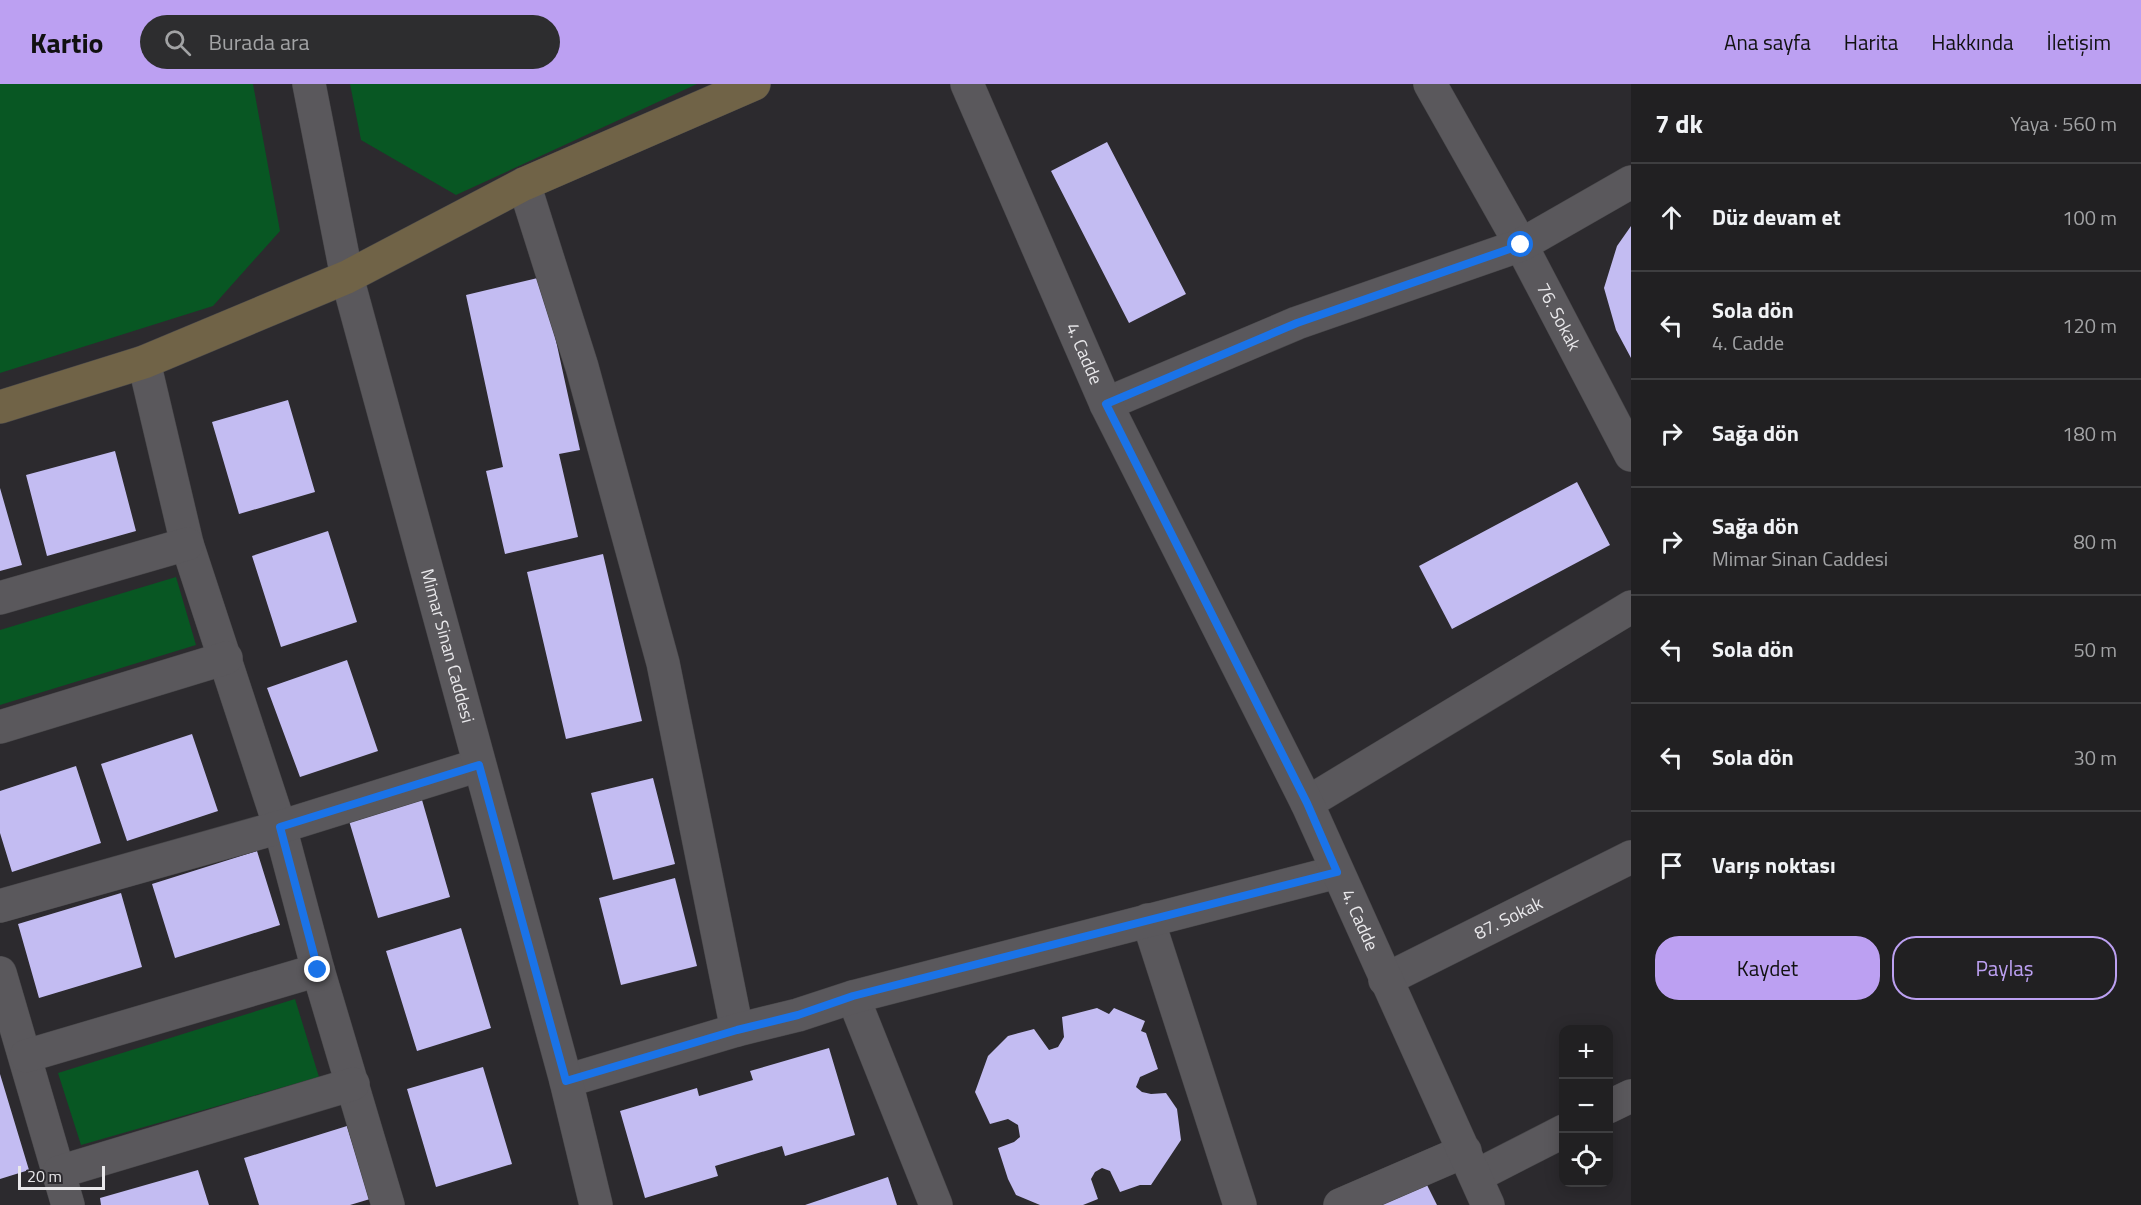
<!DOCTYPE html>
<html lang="tr">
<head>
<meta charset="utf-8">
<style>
  body { margin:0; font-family:"Titillium Web",sans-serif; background:#2d2d2f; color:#f1f3f6 }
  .controls { position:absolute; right:18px; bottom:18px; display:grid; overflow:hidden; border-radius:12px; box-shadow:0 3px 15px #0003 }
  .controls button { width:54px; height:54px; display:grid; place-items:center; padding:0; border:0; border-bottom:2px solid #3e3e40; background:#212022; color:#f1f3f6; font:30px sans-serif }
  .scale { position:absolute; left:18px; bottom:15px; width:87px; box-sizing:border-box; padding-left:6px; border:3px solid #e9e8eb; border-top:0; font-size:16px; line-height:21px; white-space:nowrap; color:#e9e8eb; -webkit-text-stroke:4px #2c2a2e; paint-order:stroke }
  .stop { position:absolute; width:18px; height:18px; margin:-14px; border:4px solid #1a73e8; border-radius:50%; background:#fff }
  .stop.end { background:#1a73e8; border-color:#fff; box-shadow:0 2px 6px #0008 }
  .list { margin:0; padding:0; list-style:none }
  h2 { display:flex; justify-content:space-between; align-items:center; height:78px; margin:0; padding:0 24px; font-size:26px }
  h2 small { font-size:20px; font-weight:400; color:#a2a3a5 }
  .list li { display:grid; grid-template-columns:39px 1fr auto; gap:18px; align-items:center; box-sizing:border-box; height:108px; padding:0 24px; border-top:2px solid #3e3e40 }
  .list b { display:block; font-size:22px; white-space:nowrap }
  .list p { margin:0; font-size:20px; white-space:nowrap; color:#a2a3a5 }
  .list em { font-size:20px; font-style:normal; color:#a2a3a5 }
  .actions { display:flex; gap:12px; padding:18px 24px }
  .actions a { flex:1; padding:14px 0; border:2px solid #bca0f2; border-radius:24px; text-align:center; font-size:21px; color:#bca0f2 }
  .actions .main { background:#bca0f2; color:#111 }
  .icon { flex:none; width:33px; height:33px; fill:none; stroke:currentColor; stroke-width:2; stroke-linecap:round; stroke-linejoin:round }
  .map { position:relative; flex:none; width:1631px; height:1121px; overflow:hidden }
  header { display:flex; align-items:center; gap:36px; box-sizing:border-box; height:84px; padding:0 30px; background:#bca0f2; color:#111 }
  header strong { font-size:28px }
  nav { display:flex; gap:33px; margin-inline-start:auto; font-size:21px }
  .search { width:420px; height:54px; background:#2d2d2f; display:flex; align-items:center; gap:15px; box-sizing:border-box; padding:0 21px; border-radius:33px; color:#a2a3a5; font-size:22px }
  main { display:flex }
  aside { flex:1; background:#212022 }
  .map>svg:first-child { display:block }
  .grass { fill:#085723 }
  .building { fill:#c3bcf2 }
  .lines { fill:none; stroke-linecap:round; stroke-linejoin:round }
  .minor-casing { stroke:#474649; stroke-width:34 }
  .tertiary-casing { stroke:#474649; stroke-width:34 }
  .secondary-casing { stroke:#474649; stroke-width:34 }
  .minor { stroke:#5a585c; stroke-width:33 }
  .tertiary { stroke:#5a585c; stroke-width:33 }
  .secondary { stroke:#706347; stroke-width:33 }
  .route { stroke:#1a73e8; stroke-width:8 }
  .labels { text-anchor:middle; stroke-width:6; stroke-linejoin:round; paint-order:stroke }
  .street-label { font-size:18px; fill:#e9e8eb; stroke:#2c2a2e }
</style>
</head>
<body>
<header>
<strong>Kartio</strong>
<div class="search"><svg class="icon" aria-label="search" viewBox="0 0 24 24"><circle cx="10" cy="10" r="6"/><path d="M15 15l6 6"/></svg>Burada ara</div>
<nav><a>Ana sayfa</a><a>Harita</a><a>Hakkında</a><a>İletişim</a></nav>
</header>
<main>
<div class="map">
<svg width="1631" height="1121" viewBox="0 0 1631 1121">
  <rect width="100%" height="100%" fill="#2c2a2e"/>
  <!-- grass -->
  <path class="grass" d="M0,0H253L280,147L213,222L0,289Z
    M350,0H697L456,111L361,56Z
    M176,493L196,561L0,621V546Z
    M295,915L319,993L81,1061L58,989Z"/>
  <!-- building -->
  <path class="building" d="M1107,58L1186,210L1129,239L1051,87Z
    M1631,142V274L1616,246L1604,204L1617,162Z
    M542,193L580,366L559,370L578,453L505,470L486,387L503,383L466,211Z
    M288,316L315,408L239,430L212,338Z
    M115,367L136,447L47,472L26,391Z
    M1577,398L1610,461L1452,545L1419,482Z
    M0,404L22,481L0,487Z
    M328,447L357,538L281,563L252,472Z
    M603,470L642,637L566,655L527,488Z
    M347,576L378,667L300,693L267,604Z
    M192,650L218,727L127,757L101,680Z
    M76,682L101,759L12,788L0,749V707Z
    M653,694L675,780L613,796L591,709Z
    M420,709L450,813L378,834L347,730Z
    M257,767L280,841L175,874L152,800Z
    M675,794L697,882L621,901L599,814Z
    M121,809L142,883L39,914L18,840Z
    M461,844L491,944L417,967L386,867Z
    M1097,924L1109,930L1114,924L1145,937L1141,947L1146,949L1158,985L1140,993L1136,1003L1142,1008L1151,1010L1166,1009L1177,1025L1181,1056L1151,1101H1140L1120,1108L1110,1087L1102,1084L1095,1088L1091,1095L1098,1115L1083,1121H1040L1016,1111L1008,1095L998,1064L1014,1058L1020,1053L1018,1041L1008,1035L990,1040L975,1008L988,972L1008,952L1034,945L1049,966L1058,963L1064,953L1062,933Z
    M829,964L855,1051L785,1072L782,1062L715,1082L718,1092L645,1114L620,1027L697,1004L699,1012L753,996L750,987Z
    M483,983L512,1080L436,1103L407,1005Z
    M0,990L29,1086L0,1095Z
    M347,1042L370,1115L350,1121H259L244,1074Z
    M198,1086L209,1121H101L100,1114Z
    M888,1093L897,1121H805Z
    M1425,1097L1437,1121H1375Z"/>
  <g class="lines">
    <defs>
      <g id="minor">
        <path id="s1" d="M1430,0L1521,161L1631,371"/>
        <path d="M524,100L582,283L663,579L737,946"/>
        <path d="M144,278L187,460L280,743L318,886L388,1121"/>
        <path d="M1106,320L1297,239L1521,161L1631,98"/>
        <path d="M0,514L187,460"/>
        <path d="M0,643L226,574"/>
        <path d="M1307,719L1631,523"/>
        <path d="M0,822L280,743L479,681"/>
        <path d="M1148,836L1240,1121"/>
        <path d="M0,889L68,1121"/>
        <path id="s2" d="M1385,896L1631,773"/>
        <path d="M853,913L936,1121"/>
        <path d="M26,972L318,886"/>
        <path d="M566,997L737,946L798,931L853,913L1337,788"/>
        <path d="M1608,1023L1631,1012"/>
        <path d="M59,1088L353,1000"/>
        <path d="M1476,1092L1564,1047"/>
        <path d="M1340,1121L1465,1067"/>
      </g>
      <g id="tertiary">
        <path id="s3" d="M309,0L347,193L566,997L596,1121"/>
        <path id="s4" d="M967,0L1106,320L1307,719L1488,1121"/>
      </g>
      <path id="secondary" d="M0,323L144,278L347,193L524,100L754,0"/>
    </defs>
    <!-- minor casing -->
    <use href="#minor" class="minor-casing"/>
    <!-- tertiary casing -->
    <use href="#tertiary" class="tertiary-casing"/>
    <!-- secondary casing -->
    <use href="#secondary" class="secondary-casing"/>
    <!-- minor -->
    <use href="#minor" class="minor"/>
    <!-- tertiary -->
    <use href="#tertiary" class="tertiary"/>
    <!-- secondary -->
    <use href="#secondary" class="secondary"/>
  </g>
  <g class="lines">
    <!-- route -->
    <path class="route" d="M318,886L280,743L479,681L566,997L737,946L798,931L853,912L1337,788L1307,719L1106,320L1297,239L1521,161"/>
  </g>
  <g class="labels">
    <!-- street labels -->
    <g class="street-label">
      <text dy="6" stroke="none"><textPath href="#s1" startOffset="266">76. Sokak</textPath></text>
      <text dy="6" stroke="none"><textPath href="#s4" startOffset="294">4. Cadde</textPath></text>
      <text dy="6" stroke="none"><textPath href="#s3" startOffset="579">Mimar Sinan Caddesi</textPath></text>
      <text dy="6" stroke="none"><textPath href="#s2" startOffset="138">87. Sokak</textPath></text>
      <text dy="6" stroke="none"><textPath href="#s4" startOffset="924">4. Cadde</textPath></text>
    </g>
  </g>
</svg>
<div class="controls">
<button>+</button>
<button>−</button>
<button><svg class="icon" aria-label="locate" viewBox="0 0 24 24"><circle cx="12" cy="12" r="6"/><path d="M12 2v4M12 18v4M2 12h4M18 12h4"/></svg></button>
</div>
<div class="scale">20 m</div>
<div class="stop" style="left:1521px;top:161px"></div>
<div class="stop end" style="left:318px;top:886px"></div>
</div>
<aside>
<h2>7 dk<small>Yaya · 560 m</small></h2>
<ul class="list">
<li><svg class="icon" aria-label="ahead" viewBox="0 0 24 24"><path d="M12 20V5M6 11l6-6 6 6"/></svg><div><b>Düz devam et</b></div><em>100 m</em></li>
<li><svg class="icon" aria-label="left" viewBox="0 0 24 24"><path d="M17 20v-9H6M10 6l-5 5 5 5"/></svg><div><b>Sola dön</b><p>4. Cadde</p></div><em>120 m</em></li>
<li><svg class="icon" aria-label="right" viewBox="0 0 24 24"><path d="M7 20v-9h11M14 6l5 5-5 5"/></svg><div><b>Sağa dön</b></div><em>180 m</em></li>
<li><svg class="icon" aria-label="right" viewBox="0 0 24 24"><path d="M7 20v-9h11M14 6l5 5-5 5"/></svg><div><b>Sağa dön</b><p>Mimar Sinan Caddesi</p></div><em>80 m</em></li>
<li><svg class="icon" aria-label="left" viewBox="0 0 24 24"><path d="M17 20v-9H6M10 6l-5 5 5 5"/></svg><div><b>Sola dön</b></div><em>50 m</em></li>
<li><svg class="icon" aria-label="left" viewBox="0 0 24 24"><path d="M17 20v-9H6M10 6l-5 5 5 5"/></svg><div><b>Sola dön</b></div><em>30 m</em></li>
<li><svg class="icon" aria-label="arrive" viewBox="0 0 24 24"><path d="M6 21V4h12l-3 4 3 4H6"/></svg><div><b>Varış noktası</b></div></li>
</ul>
<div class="actions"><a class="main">Kaydet</a><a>Paylaş</a></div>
</aside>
</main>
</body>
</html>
